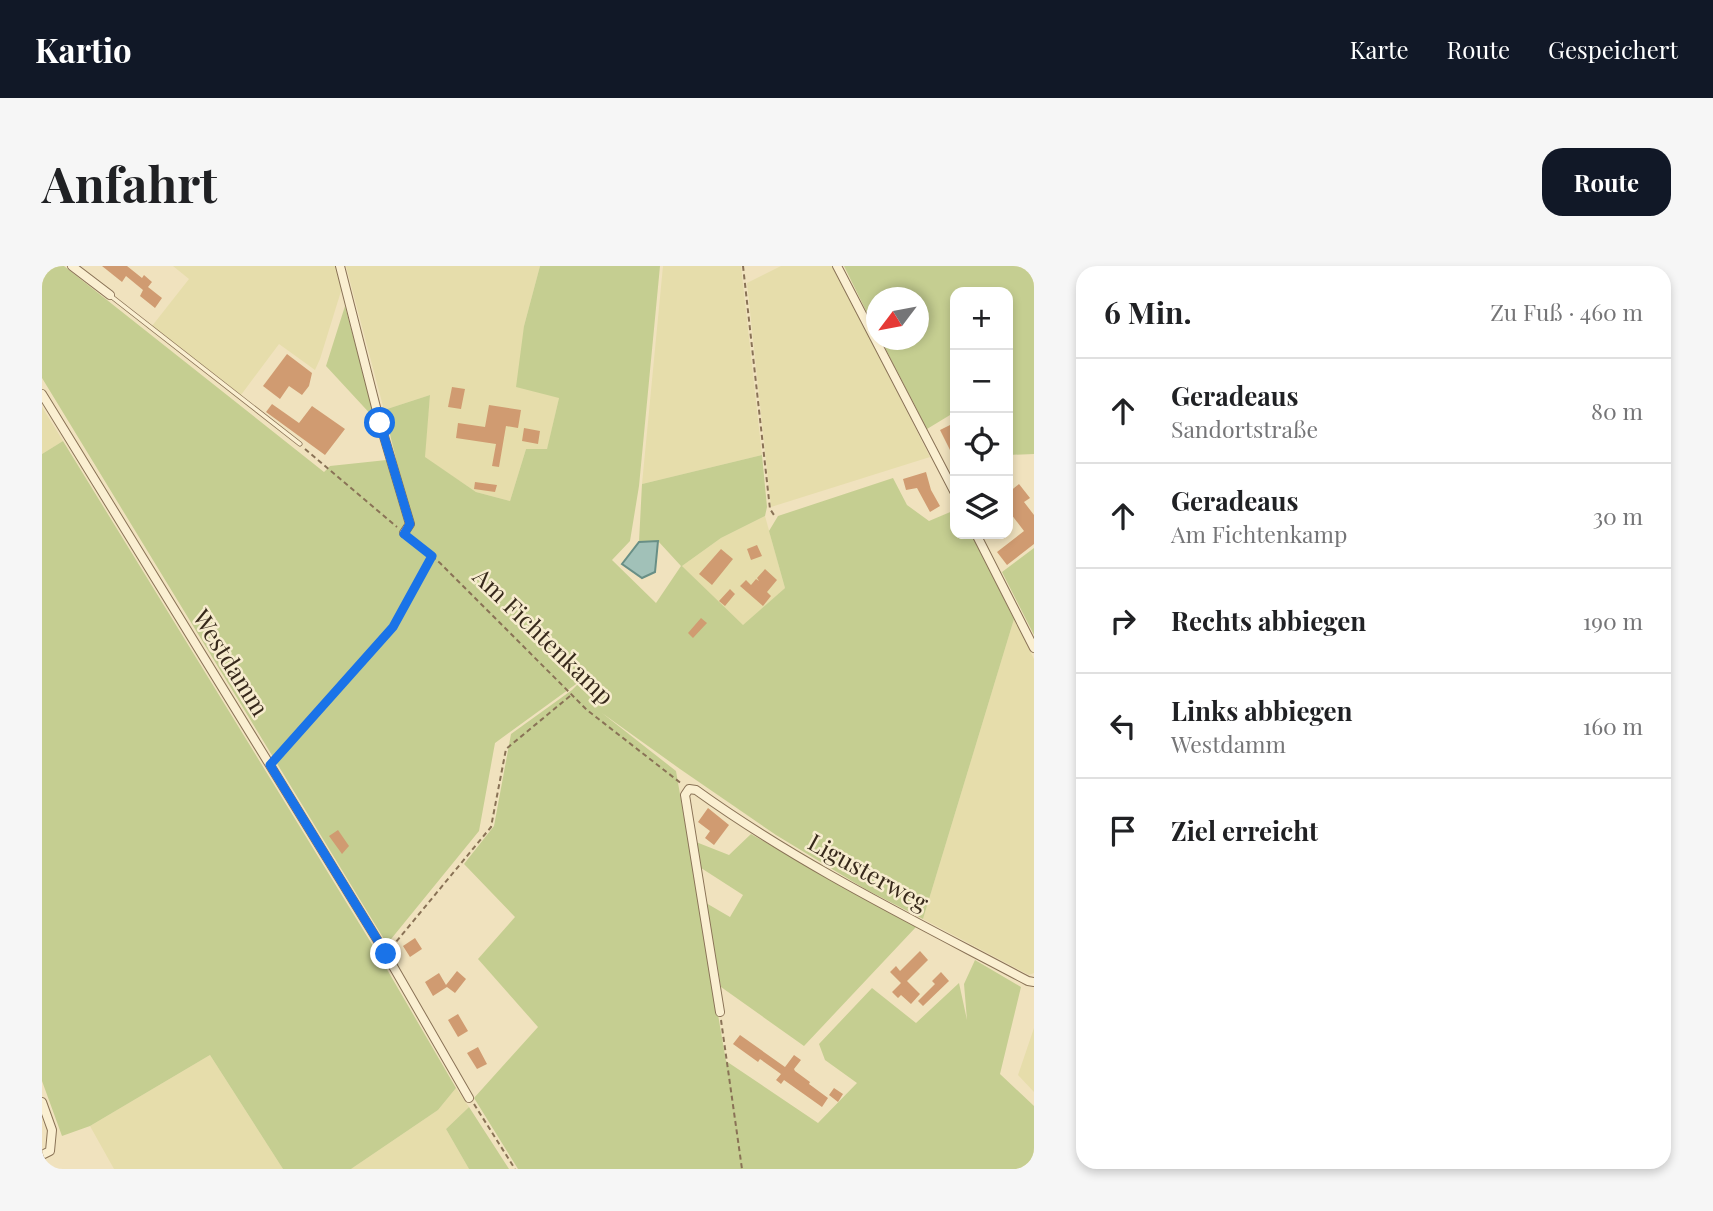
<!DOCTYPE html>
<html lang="de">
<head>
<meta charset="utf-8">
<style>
  body { margin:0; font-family:"Playfair Display",serif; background:#f6f6f6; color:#202124 }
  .controls { position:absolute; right:21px; top:21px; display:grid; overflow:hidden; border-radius:14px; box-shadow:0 4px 10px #0003 }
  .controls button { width:63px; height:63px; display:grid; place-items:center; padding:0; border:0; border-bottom:2px solid #e0e0e0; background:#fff; color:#202124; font:35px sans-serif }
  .compass { position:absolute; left:824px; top:21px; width:63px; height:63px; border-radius:50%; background:#fff; box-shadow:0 4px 10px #0003; rotate:238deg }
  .stop { position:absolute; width:21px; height:21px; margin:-16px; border:5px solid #1a73e8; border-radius:50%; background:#fff }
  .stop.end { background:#1a73e8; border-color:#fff; box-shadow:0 2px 7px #0008 }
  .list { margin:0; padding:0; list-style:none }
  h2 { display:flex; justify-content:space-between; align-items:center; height:91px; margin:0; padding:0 28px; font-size:30px }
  h2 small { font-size:23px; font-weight:400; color:#757577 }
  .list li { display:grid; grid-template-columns:46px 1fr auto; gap:21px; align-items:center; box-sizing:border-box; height:105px; padding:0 28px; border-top:2px solid #e0e0e0 }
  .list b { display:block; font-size:26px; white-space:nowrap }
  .list p { margin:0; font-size:23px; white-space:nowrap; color:#757577 }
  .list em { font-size:23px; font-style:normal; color:#757577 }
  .icon { flex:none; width:38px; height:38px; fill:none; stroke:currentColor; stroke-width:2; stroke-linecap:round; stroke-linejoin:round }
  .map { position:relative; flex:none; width:992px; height:903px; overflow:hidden; border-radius:21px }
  header { display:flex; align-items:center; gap:42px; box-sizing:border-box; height:98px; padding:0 35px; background:#111827; color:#fff }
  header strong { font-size:33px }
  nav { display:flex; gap:38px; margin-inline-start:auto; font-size:24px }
  .intro { display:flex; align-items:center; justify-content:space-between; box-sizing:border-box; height:168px; padding:0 42px }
  h1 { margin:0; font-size:49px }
  .button { padding:18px 32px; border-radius:21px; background:#111827; color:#fff; font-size:24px; font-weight:700 }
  main { display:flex; gap:42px; padding:0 42px }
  aside { flex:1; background:#fff; border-radius:21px; box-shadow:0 4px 10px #0003 }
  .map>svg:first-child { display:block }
  .farmland { fill:#e6ddab }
  .green { fill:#c5ce91 }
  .water { fill:#a1c1b8; stroke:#688f86; stroke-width:2 }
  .building { fill:#d09b71 }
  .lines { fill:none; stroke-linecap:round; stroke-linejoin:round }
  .service-casing { stroke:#897256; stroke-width:5 }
  .minor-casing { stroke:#897256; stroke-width:10 }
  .path { stroke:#897256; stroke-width:2; stroke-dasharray:5 3.5; stroke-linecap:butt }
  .service { stroke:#faefd1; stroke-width:3.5 }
  .minor { stroke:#faefd1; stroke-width:8 }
  .route { stroke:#1a73e8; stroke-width:9 }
  .labels { text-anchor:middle; stroke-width:5; stroke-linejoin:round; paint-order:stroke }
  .street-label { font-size:24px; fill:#37291b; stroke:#f7ecce }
</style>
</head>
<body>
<header>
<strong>Kartio</strong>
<nav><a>Karte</a><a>Route</a><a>Gespeichert</a></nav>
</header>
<div class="intro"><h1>Anfahrt</h1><a class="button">Route</a></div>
<main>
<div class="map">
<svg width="992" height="903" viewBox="0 0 992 903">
  <rect width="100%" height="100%" fill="#f0e2be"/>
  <!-- farmland -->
  <path class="farmland" d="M131,0H294L300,22L278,93L273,104L237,78L199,129L110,60L147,13Z
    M304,0H498L482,60L517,132L505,184L484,183L468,235L434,226L382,191L388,129L342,144Z
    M621,0H699L720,189L600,218Z
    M739,0H791L888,191L729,241L705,17Z
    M0,141L21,175L0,188Z
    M723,250L743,322L701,360L640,300L679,272Z
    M972,353L992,393V707L987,709L881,653Z
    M992,762V826L976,809Z
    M168,789L241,903H72L48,860Z
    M414,822L427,841L404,863L427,903H309L396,844Z"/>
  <!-- green -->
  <path class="green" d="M0,0H22L282,206L288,200L354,193L342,144L388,129L383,191L434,226L468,235L484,183H505L517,132L474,121L482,60L498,0H618L597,220L588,275L570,294L614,337L639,300L616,275L597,276L600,218L720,189L725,241L723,250L679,272L640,300L701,359L743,322L727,265L736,250L851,212L865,239L887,255L913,244V268H929L972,353L881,653L823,623L734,569L638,503L560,447L634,505L684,795L776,857L815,817L783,794L777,778L830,722L874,757L917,717L925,754L922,718L933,694L979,721L958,808L992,840V903H476L432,832L496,761L436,693L473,651L422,598L452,560L469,468L530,424L541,413L453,477L437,565L345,678L0,112Z
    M802,0H992V188L966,189V26H913V146L885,163L839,74H876V32H834V65Z
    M303,40L333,153L284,100Z
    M21,175L336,688L414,822L396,844L309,903H241L168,789L48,860L20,870L0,815V188Z
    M992,282V369L960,306Z
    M709,568L767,601L873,656L874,661L762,780L679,721L664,637L688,651L701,629L656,600L654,576L687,589Z
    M427,841L467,903H427L404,863Z"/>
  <!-- water -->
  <path class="water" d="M616,275L613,306L600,312L580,298L597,276Z"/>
  <!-- building -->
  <path class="building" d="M60,0H85L100,12L102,9L110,16L106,21L120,32L113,42L98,30L101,24L84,10L80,16Z
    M245,88L270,107L267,120L260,129L247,120L238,133L221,120Z
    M410,121L423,123L419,143L406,141Z
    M230,138L257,157L270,140L303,163L283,189L224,146Z
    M447,139L479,144L476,162L464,160L457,201L450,200L454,178L414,172L416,157L443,161Z
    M910,158L913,163V194L898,164Z
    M482,162L498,165L496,178L480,175Z
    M884,206L889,224L898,240L888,246L875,222L864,224L861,213Z
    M433,216L455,219L453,226L432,223Z
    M977,218L988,232L982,236L992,249V278L965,299L955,286L982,265L966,244V227Z
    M715,279L720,290L709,294L705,283Z
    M679,283L691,293L670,319L657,308Z
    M723,303L735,314L725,326L729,330L721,340L698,320L704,314L709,319L714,313L717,315L715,312Z
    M688,323L693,328L683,340L677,335Z
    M659,352L665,357L651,372L646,367Z
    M666,542L687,559L672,579L663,572L668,565L656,556Z
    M296,564L307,580L300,588L287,570Z
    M373,672L380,683L368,691L361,680Z
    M878,685L886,694L865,715L878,728L869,738L859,729L856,732L850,726L859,717L848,706L854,700L858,705Z
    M415,705L424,713L413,727L405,721L391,730L383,716L397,707L404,719Z
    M899,706L907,715L881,740L876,735L893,718L890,715Z
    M416,748L426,765L416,771L406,754Z
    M698,769L743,801L752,789L759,794L752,803L753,805L768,816L767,818L786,832L780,841L742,814L739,818L734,814L739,808L718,793L716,796L691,778Z
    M436,781L445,798L435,803L425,787Z
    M792,822L801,828L796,836L787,829Z"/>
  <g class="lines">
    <defs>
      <path id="service" d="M70,31L258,178"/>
      <path id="minor" d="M30,0L68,29
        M298,0L338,157L368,258L362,267
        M795,0L913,227
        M0,128L344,688L427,832
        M934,268L992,382
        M678,746L643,529L647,523L654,524C758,599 873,655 986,715L992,716
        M0,836L10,864L8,885L0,889"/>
    </defs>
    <!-- service casing -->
    <use href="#service" class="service-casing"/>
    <!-- minor casing -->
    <use href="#minor" class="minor-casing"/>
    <!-- path -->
    <path class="path" d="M701,0L728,243L732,249
      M263,183L355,261
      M370,274L398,297L545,444L640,518
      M233,493L351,361L390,291
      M349,682L449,561L464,483L528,430
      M679,754L700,903
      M432,838L473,903"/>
    <!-- service -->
    <use href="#service" class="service"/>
    <!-- minor -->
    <use href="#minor" class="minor"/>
  </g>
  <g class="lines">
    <!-- route -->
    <path class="route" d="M338,157L368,258L362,268L390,290L351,361L228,499L344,688"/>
  </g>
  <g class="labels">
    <!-- street labels -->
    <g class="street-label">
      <text transform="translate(501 371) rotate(44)" y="8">Am Fichtenkamp</text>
      <text transform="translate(188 397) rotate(58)" y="8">Westdamm</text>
      <text transform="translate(826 607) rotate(29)" y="8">Ligusterweg</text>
    </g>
  </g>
</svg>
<div class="controls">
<button>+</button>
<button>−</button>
<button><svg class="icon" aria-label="locate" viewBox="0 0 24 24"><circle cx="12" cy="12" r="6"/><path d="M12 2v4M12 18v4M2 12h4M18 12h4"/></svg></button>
<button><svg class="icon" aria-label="layers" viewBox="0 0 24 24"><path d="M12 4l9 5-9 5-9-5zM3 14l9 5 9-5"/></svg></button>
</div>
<svg class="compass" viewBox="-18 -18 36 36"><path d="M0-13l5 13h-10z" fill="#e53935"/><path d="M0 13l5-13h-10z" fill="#757577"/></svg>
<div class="stop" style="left:338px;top:157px"></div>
<div class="stop end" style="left:344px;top:688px"></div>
</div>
<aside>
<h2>6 Min.<small>Zu Fuß · 460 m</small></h2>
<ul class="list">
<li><svg class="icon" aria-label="ahead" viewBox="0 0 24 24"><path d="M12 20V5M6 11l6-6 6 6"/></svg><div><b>Geradeaus</b><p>Sandortstraße</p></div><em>80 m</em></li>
<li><svg class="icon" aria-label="ahead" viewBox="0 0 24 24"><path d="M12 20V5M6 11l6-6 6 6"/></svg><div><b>Geradeaus</b><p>Am Fichtenkamp</p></div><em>30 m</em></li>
<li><svg class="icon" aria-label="right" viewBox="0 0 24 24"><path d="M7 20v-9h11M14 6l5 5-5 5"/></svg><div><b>Rechts abbiegen</b></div><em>190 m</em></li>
<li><svg class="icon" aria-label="left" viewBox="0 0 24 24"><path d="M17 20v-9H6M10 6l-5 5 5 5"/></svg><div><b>Links abbiegen</b><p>Westdamm</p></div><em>160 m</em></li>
<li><svg class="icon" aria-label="arrive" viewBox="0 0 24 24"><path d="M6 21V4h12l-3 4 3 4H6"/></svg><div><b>Ziel erreicht</b></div></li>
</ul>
</aside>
</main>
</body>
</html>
